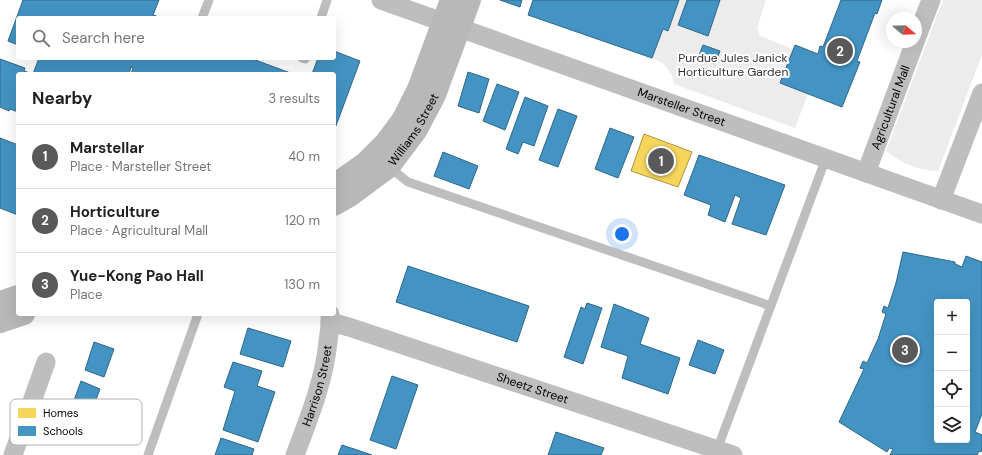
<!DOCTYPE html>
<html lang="en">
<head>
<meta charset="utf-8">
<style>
  body { margin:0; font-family:"DM Sans",sans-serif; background:#f6f6f6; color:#202124 }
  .controls { position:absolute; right:12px; bottom:12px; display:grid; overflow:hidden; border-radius:4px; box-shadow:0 4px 16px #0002 }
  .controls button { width:36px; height:36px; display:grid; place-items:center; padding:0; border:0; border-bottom:1px solid #e0e0e0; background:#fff; color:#202124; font:20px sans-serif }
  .compass { position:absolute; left:886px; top:12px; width:36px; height:36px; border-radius:50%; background:#fff; box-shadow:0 4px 16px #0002; rotate:109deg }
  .you { position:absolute; left:622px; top:234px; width:14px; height:14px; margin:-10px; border:3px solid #fff; border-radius:50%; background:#1a73e8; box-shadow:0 0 0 6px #1a73e833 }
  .badge { display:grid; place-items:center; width:26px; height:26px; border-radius:50%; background:#595959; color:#fff; font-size:13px; font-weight:700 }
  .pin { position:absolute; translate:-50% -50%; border:2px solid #fff; box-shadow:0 1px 4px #0006 }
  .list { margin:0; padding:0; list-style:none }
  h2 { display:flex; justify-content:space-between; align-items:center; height:52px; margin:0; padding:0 16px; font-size:17px }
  h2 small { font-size:13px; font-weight:400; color:#757577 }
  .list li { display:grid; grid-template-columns:26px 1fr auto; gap:12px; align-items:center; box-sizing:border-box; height:64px; padding:0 16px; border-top:1px solid #e0e0e0 }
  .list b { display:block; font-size:15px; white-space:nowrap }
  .list p { margin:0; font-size:13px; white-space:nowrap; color:#757577 }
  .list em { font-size:13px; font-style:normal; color:#757577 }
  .icon { flex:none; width:22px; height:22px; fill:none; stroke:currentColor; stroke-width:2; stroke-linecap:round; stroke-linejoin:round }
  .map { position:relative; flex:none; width:982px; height:455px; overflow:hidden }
  .search { position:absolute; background:#fff; box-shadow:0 4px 16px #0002; left:16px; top:16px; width:320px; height:44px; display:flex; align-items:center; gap:10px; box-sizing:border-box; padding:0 14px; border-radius:4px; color:#757577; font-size:15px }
  .panel { position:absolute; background:#fff; box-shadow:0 4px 16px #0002; left:16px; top:72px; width:320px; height:244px; border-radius:4px }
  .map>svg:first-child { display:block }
  .green { fill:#ececec }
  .homes { fill:#f6d55c; stroke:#ac9540 }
  .schools { fill:#4393c3; stroke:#2f6788; fill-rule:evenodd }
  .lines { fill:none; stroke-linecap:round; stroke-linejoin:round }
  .lane { stroke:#bebebe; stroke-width:9 }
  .street { stroke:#bebebe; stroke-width:19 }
  .secondary { stroke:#b8b8b8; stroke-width:22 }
  .labels { text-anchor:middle; stroke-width:4; stroke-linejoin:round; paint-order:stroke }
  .park-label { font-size:12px; fill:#333; stroke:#fff }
  .street-label { font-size:12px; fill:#000; stroke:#fff }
  .key { fill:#fff; stroke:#b2b2b2; stroke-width:1 }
  .key-label { font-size:11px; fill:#000 }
</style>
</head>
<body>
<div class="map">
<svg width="982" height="455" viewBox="0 0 982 455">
  <rect width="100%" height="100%" fill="#fff"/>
  <!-- green -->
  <path class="green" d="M679,0H687L678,25L708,35L720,0H766L757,28L760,36L793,49L780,83L808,94L795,128L674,84L672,75L663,63L652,58L663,29L668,30Z
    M943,0H982V55L938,171C916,170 903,164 886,151Z"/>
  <!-- homes -->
  <path class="homes" d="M644,134L692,152L678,187L631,171Z"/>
  <!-- schools -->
  <path class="schools" d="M23,0H159L153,15L162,18H18V45L8,41Z
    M500,0H522L520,7Z
    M533,0H679L668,31L663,29L652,58L528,15Z
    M687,0H720L708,36L678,25Z
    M841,0H882L877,14L875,13L857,61L860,62L842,107L780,83L795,45L818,54L820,46L823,47Z
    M703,45L720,51L715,64L698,58Z
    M334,51L360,61L334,131V74H312L318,58H334Z
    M39,58H250L293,74H131L133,68L131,67L129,74H18V112L10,109L9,111L0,107V59L25,68L24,71L33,74Z
    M468,72L489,79L479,113L458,106Z
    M497,84L519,92L505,130L483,121Z
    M525,97L548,106L534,146L523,142L518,154L506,149Z
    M558,109L577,116L558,167L539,160Z
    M610,128L634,137L618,178L595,169Z
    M0,138L18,145V215L0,208Z
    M443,152L478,166L469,189L434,176Z
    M699,155L785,185L766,235L732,224L741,198L735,195L725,222L708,215L711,205L684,195Z
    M903,252L955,262V264L962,267L966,256L982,262V414L975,432L982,435V450L981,452L979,451L977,455H890L893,449L889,448L887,452L839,422L864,369L860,368L863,361L867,363L878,339L886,314L882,312L884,306L888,308L896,283ZM937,302H967V440H937Z
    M408,266L529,306L517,342L396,302Z
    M587,303L602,308L583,364L564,357L581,307L585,309Z
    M614,304L649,318L640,344L680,358L668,394L622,378L628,356L601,347Z
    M248,328L291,341L283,367L240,354Z
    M698,340L724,350L715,374L689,365Z
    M94,342L114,349L104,377L85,370Z
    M233,362L262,371L257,386L275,392L258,442L223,430L235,391L224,387Z
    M392,376L418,385L396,449L370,440Z
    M81,381L100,389L92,410L73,403Z
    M556,432L604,448L601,455H548Z
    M221,438L254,449L252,455H215Z
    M342,445L372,455H338Z"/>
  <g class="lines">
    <!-- lane -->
    <path class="lane" d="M202,18L209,0
      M321,18L327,0
      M302,58L305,59L306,58
      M389,167L408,182L771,306
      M717,450L826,158
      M148,455L198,314"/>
    <!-- street -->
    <g class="street">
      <path id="s1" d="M381,0L982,214"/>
      <path d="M916,39L931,0"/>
      <path id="s2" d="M866,173L915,42"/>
      <path d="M941,200L982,93"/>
      <path id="s3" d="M330,322L349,327L733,455"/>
      <path d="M13,455L46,362"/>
      <path id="s4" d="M295,455C309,418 324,381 328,342C329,332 331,323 330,314"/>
    </g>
    <!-- secondary -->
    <g class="secondary">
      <path d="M334,185L365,163L385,143L403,119L418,89L451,0"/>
      <path id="s5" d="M334,205L350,196L389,167L416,131L435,95L470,0"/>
      <path d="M0,302L18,296"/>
      <path d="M0,322L24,314"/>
    </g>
  </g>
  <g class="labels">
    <!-- park labels -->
    <g class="park-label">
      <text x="733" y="62">Purdue Jules Janick<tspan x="733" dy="14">Horticulture Garden</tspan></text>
    </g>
    <!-- street labels -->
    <g class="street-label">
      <text dy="4" stroke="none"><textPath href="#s1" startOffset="319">Marsteller Street</textPath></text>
      <text dy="4" stroke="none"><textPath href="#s2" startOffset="70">Agricultural Mall</textPath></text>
      <text dy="4" stroke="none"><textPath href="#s5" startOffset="112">Williams Street</textPath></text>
      <text dy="4" stroke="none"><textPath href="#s4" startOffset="73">Harrison Street</textPath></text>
      <text dy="4" stroke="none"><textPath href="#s3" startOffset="213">Sheetz Street</textPath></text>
    </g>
  </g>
  <!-- legend -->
  <rect x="10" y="399" width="132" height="46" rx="6" class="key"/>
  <rect x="18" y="408" width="18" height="10" fill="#f6d55c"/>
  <rect x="18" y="426" width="18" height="10" fill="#4393c3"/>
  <g class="key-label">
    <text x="43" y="417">Homes</text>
    <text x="43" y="435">Schools</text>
  </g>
</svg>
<div class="controls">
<button>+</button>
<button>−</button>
<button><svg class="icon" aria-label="locate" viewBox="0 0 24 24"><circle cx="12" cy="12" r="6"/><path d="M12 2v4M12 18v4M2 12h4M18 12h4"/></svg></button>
<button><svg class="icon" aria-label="layers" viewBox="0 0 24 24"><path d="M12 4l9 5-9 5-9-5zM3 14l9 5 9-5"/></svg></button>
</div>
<svg class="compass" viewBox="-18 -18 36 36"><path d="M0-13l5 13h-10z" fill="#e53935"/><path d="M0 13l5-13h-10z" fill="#757577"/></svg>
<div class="you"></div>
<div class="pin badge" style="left:661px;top:161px">1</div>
<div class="pin badge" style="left:840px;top:51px">2</div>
<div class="pin badge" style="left:905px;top:350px">3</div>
<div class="search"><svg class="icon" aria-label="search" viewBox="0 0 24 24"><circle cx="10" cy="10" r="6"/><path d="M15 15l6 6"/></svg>Search here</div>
<section class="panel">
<h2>Nearby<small>3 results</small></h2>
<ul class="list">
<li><span class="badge">1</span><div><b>Marstellar</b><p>Place · Marsteller Street</p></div><em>40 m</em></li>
<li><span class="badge">2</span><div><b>Horticulture</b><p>Place · Agricultural Mall</p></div><em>120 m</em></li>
<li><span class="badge">3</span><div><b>Yue-Kong Pao Hall</b><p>Place</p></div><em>130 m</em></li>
</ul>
</section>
</div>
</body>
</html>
